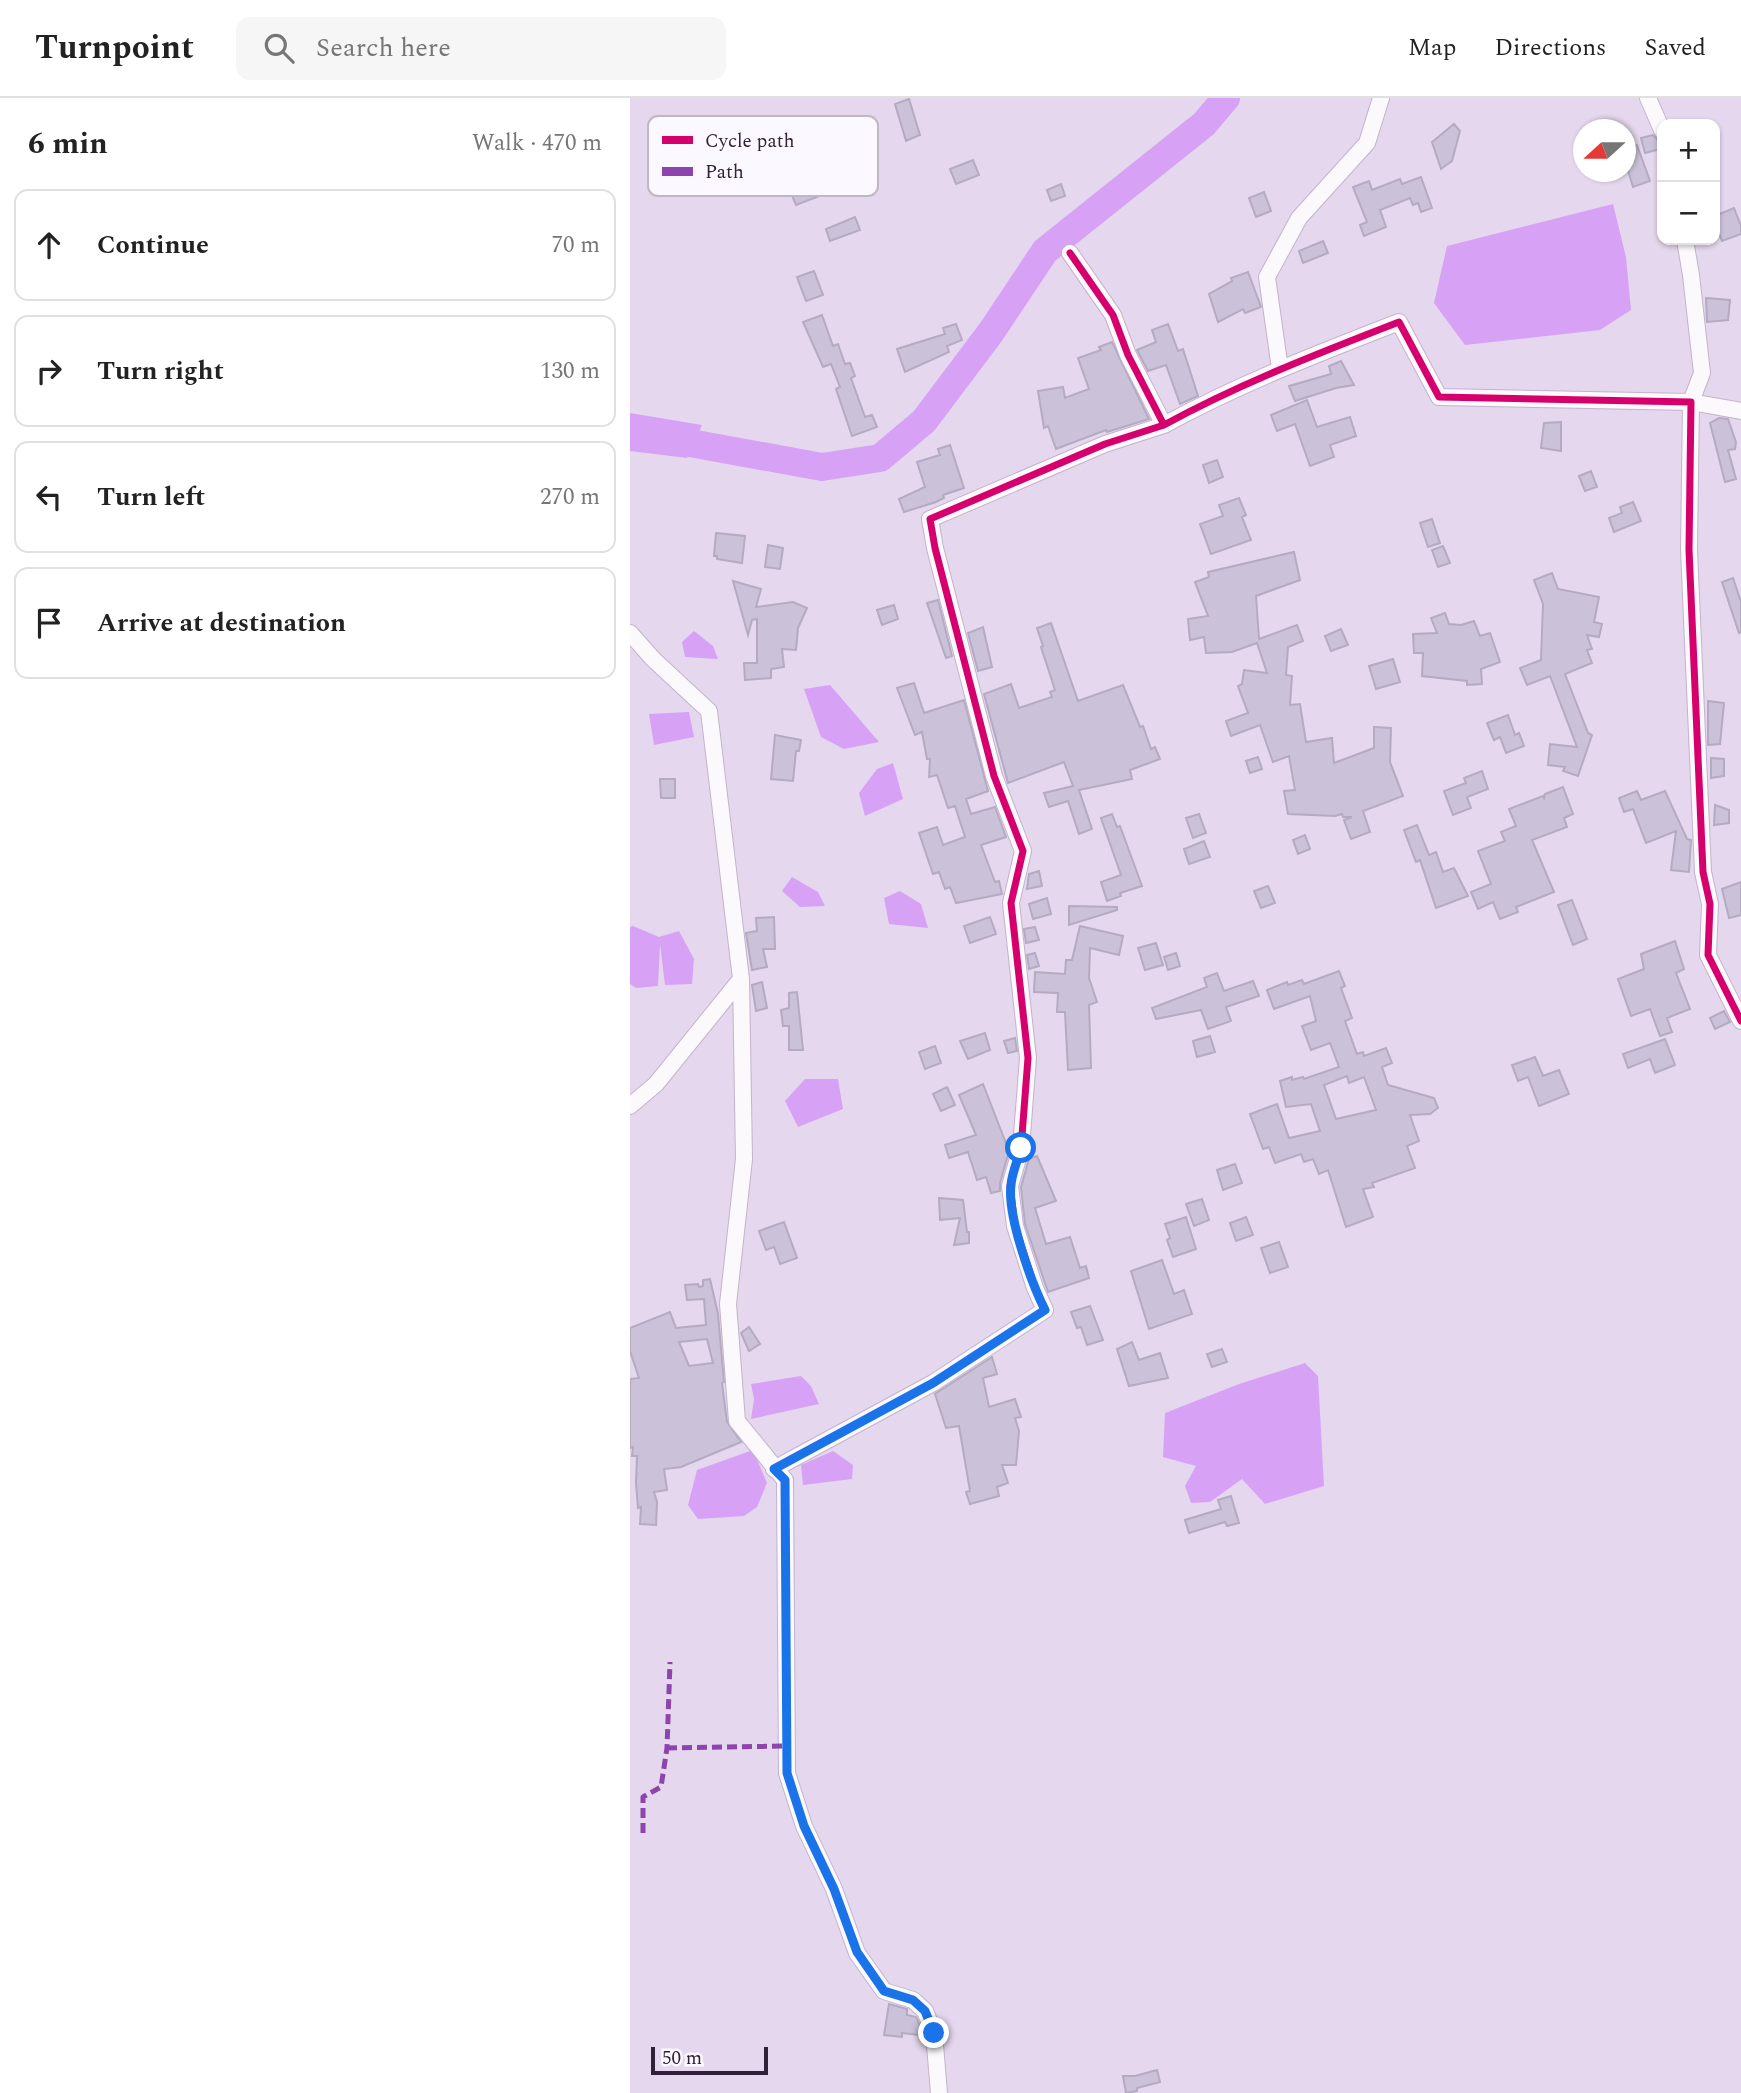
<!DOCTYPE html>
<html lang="en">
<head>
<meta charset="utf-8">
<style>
  body { margin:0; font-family:Spectral,serif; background:#f6f6f6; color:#222 }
  .controls { position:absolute; right:21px; top:21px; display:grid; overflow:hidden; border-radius:14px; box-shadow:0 2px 5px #0004 }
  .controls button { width:63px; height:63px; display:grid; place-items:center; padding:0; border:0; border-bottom:2px solid #e0e0e0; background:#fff; color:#222; font:35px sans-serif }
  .compass { position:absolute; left:943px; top:21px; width:63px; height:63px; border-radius:50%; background:#fff; box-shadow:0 2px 5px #0004; rotate:249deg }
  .scale { position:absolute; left:21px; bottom:18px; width:117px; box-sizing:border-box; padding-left:7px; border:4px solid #302039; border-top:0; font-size:19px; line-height:24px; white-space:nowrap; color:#302039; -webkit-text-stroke:5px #fcf8ff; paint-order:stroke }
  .stop { position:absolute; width:21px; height:21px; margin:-16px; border:5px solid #1a73e8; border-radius:50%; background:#fff }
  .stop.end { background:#1a73e8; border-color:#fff; box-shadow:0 2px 7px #0008 }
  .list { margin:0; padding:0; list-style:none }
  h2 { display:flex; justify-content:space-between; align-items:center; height:91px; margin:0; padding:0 28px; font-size:30px }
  h2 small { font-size:23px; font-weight:400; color:#767676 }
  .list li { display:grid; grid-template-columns:46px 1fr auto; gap:21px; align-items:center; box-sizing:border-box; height:112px; margin:0 14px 14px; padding:0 14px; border:2px solid #e0e0e0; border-radius:14px }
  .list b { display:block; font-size:26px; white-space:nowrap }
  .list em { font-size:23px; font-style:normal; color:#767676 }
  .icon { flex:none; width:38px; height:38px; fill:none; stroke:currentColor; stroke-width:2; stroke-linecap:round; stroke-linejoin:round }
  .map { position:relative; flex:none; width:1111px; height:1995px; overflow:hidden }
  header { display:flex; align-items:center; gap:42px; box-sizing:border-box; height:98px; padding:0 35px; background:#fff; border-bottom:2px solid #e0e0e0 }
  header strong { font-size:33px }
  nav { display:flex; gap:38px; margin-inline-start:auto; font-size:24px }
  .search { width:490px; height:63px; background:#f6f6f6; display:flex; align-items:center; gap:18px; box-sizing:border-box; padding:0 24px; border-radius:14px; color:#767676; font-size:26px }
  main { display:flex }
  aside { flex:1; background:#fff }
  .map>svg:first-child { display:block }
  .water { fill:#d7a2f5 }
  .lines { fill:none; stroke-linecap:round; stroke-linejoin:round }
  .river { stroke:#d7a2f5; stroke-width:28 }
  .building { fill:#cbc2d9; stroke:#b4aac2; stroke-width:2; fill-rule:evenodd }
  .street-casing { stroke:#c2b4ca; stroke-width:18 }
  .street { stroke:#fbf9fc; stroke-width:16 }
  .quiet { stroke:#8e44ad; stroke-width:5; stroke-dasharray:10 5; stroke-linecap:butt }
  .cycleway-casing { stroke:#fcf8ff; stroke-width:11 }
  .cycleway { stroke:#d6006c; stroke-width:7 }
  .route { stroke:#1a73e8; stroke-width:9 }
  .key { fill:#fcf8ff; stroke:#bfb7c4; stroke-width:2 }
  .key-label { font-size:19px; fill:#302039 }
</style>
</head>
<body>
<header>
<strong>Turnpoint</strong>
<div class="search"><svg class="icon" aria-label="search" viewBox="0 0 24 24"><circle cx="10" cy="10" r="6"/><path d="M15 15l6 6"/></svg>Search here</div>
<nav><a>Map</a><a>Directions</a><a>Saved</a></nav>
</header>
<main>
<aside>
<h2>6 min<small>Walk · 470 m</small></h2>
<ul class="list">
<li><svg class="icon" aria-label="ahead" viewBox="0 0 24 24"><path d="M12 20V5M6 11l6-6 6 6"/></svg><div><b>Continue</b></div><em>70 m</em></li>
<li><svg class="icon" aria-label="right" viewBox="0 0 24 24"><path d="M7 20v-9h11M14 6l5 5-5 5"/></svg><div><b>Turn right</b></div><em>130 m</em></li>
<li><svg class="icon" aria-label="left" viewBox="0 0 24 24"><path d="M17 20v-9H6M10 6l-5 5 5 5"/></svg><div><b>Turn left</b></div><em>270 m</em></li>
<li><svg class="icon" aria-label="arrive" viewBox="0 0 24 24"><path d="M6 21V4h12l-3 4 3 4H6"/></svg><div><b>Arrive at destination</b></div></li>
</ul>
</aside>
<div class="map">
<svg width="1111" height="1995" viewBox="0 0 1111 1995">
  <rect width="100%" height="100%" fill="#e5d7ed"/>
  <!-- water -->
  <path class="water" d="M983,106L996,159L1001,212L970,232L835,247L804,205L817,148Z
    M0,315L72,327L57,360L0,353Z
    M64,533L83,548L88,561L55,559L52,544Z
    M200,587L249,644L214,651L191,639L174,591Z
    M59,614L64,639L24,647L19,616Z
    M263,665L273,701L235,718L229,695L247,671Z
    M162,779L188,794L195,808L170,809L152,793Z
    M270,793L291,806L298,830L259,826L254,800Z
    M3,828L29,839L49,833L64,861L62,886L35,887L30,846L28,888L6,890L0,886V829Z
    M175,981H208L213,1011L168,1029L155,1003Z
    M675,1265L688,1278L694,1388L635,1406L612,1381L580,1404L561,1405L555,1388L566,1368L533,1359L535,1315L609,1286Z
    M171,1278L181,1288L189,1306L121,1321L124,1301L121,1286Z
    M123,1352L137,1385L127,1409L114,1418L68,1421L58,1407L67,1372Z
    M203,1353L223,1367L222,1381L173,1387L171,1367Z"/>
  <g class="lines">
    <!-- river -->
    <path class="river" d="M0,334L192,369L250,360L294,323L361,234L415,153L574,26L596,0"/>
  </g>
  <!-- building -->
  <path class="building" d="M279,1L290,37L276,43L265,6Z
    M824,26L830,33L822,63L811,71L802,44Z
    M1023,37L1027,41L1030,51L1015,55L1011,40Z
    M190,44L199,67L191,70L200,94L166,107L161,95L184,87L171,51Z
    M1007,47L1020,83L1003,89L996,66V51Z
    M343,62L349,77L326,86L320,71Z
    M791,79L802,110L791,114L788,105L783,107L780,100L750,112L756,129L734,138L730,127L737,124L723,89L739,83L742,92L770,81L772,86Z
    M431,86L435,98L421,103L417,92Z
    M634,94L641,113L626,119L619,100Z
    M1104,110L1111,128V136L1092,143L1085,125V118Z
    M225,119L230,132L200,143L196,131Z
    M693,143L698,155L673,165L669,153Z
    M184,173L193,197L176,203L167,179Z
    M618,174L631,209L615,215L613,211L588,224L579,196L602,183L601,180Z
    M1076,200L1100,202L1098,222L1077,224Z
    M192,217L203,248L208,246L215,266L220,265L225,278L221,280L235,319L242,317L247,329L222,338L206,291L210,289L201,266L193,269L173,224Z
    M326,226L332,242L317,248L319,254L275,274L267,251L315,236L313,230Z
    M538,226L548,253L553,251L568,298L550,306L536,267L518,273L507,252L526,244L522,232Z
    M482,244L519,321L477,334L476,332L426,351L418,328L414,330L408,293L433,289L435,300L459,291L448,260L471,252L469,249Z
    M711,263L724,287L706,290L665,303L659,288L701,276L699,268Z
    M677,302L687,329L720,319L726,338L700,347L704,359L680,368L665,326L647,333L641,317Z
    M1089,320L1098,321L1106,344L1105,351L1098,352L1106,381L1095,384L1080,325Z
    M931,324V353L911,350L914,325Z
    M320,347L334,390L313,397L314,400L306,404L274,414L269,401L295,389L287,364L310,357L308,351Z
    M587,362L593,379L579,385L573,367Z
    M961,373L967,389L955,393L949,378Z
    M609,400L616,417L612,419L621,442L581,456L570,426L593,418L589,407Z
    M1003,404L1011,423L984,434L979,420L992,415L990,409Z
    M802,421L810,445L798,449L790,425Z
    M86,435L115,438L112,465L87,461V458H84Z
    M138,447L153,450L150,471L135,469Z
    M813,448L820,465L808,469L802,452Z
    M664,454L670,482L626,498L629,541L667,527L673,543L658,549L656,577L662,578L660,607L670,606L676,644L702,640L704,665L744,650V629L761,630L760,664L773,698L733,713L740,734L721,741L714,722L722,719H713L712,716L705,718L658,716L654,693L665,692L659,658L643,664L630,627L601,638L596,623L618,615L608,588L612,586L614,572L637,575L627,545L602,554L576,555L574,539L560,542L558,521L578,518L565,484L579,479L578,474Z
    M922,475L928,491L969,499L964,524L972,526L969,539L957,537L962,551L957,552L962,565L935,576L958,635L962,637L948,678L933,673L935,669L918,667L920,646L947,649L920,578L897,587L890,570L911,562L913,506L904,482Z
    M1103,480L1111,504V534L1109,535L1092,484Z
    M103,483L131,491L126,509L163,504L177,510L168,530L166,552L152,551L154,569L141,571V580L115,582L114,565H127V521L122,522L118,537Z
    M308,502L322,558L316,560L297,505Z
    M264,507L268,521L252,527L247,512Z
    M815,515L819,526L831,527L844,523L850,538L860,535L870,564L851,571L852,586L837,587V583L792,578L793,555H784L783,536L807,535L801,520Z
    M421,525L448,603L493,587L510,629L513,628L521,651L525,649L530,661L500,672L502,681L449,692L462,731L449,736L438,703L419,709L414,695L443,688L434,664L378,685L354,596L381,586L389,610L422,599L420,594L425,592L411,549L413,548L407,530Z
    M353,529L362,569L348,573L338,535Z
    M711,531L718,547L701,553L695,538Z
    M763,561L770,584L746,591L739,568Z
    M284,585L294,615L334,602L358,693L336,701L341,716L365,709L376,739L351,747L365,784L369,783L372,796L326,805L320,789L315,791L309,774L303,776L289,735L307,729L313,747L335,739L325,708L318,710L307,677L299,679L300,661H297L292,634L285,637L267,590Z
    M1078,603L1094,605L1090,646L1078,647Z
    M878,617L885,637L889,635L894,648L876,655L870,639L864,642L857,625Z
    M145,637L171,642L169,653H166L163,683L141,681Z
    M628,659L632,671L620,675L616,663Z
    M1081,660L1094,661V678L1081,680Z
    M852,673L858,691L837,699L841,710L823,717L814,693L836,685L834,680Z
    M30,681H45V700H31Z
    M933,689L943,716L934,720L937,729L902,742L924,794L886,809L888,814L870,821L863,804L848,811L841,794L861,786L848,753L875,743L871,734L886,728L879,711L913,698L914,700L915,696Z
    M1007,693L1011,702L1035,693L1057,741L1061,742L1059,774L1041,772L1046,733L1016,745L1003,711L994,714L989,700Z
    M1085,707L1099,712V725L1084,727Z
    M482,716L487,729L490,728L512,788L490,795L491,798L477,803L471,784L491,777L471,720Z
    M569,716L576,735L563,740L556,720Z
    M787,727L799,757L806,754L813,774L824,770L838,798L806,810L790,762L786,764L774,732Z
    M675,737L680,751L668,756L663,742Z
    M574,743L580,759L559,766L554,751Z
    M409,773L412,788L397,791L399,776Z
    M1111,784V817L1099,820L1092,791Z
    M638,788L645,805L631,810L624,793Z
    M417,800L421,816L403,821L399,806Z
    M942,802L957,841L943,847L928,807Z
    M439,808L487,809V812L439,827Z
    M144,819L145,851H133L137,869L122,872L116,835L127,833L126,820Z
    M360,819L366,836L340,845L334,828Z
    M450,828L493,838L489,857L460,850L459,880L467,904L459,907L461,970L438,972L435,914H427L428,895L404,894L405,874L435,876L436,862H442Z
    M405,829L409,842L396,845L394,831Z
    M1045,843L1054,871L1046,875L1060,911L1037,920L1042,934L1030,938L1020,911L1001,918L988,881L1014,871L1011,856Z
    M526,845L533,867L515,872L508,850Z
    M405,855L409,868L399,871L397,857Z
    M546,855L550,868L538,872L534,859Z
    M709,873L715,888L711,890L722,920L715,923L727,956L733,954L734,958L756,950L762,965L752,969L758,987L804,1000L808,1010L800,1016L780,1017L789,1043L777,1048L785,1070L742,1085L744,1089L733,1091L743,1119L716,1129L698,1072L689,1076L683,1061L674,1064L671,1056L645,1065L639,1049L633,1051L620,1016L647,1006L659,1040L690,1033L681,1006L656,1009L650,983L662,979V982L673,979L674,981L709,969L700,945L681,952L672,928L686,923L680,898L644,911L637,892L657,884L658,887L672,882L674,886ZM717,978L719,985L734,979L746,1012L706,1021L694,987Z
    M587,875L594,893L623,883L629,898L596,909L601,923L578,931L571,912L526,921L522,910L577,889L574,880Z
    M132,884L137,910L126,913L122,887Z
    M167,894L173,952H159V928H153L151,912L159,910V895Z
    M1094,913L1100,924L1085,931L1080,920Z
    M355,935L360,952L338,961L330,943Z
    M580,938L585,954L567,959L563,943Z
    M385,940L387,953L378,955L374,943Z
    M1035,941L1045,967L1025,975L1020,961L998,970L993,956Z
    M305,948L311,965L295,971L289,954Z
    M905,959L913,978L929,972L939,996L909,1008L898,979L888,983L882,967Z
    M353,986L379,1053L370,1085V1093L361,1095L356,1079L347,1082L338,1054L319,1060L315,1047L346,1037L329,997Z
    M317,989L325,1007L311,1013L303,996Z
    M407,1058L426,1103L405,1110L416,1146L440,1139L450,1170L456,1168L459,1180L418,1194L395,1126L391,1089L399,1061Z
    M605,1066L612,1085L593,1092L587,1072Z
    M309,1100L333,1102L337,1134H339V1145L324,1147L330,1120L310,1122Z
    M572,1101L579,1122L564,1128L556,1106Z
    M556,1119L566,1151L543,1159L537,1142L540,1140L535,1126Z
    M616,1119L623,1137L606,1143L600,1125Z
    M154,1124L167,1160L150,1166L144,1149L136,1152L129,1133Z
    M649,1144L658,1169L640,1175L631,1150Z
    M532,1162L544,1196L554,1192L562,1216L519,1231L501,1173Z
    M80,1181L88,1216L94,1284L92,1285L97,1324L111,1344L51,1369L34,1371L37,1392L24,1394L27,1404L26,1427L10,1426L11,1409L8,1410L6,1385L7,1358H2L3,1349L0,1350V1281L9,1280L0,1253V1230L40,1214L46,1230L76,1227L74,1201L57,1202L55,1187L68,1186L69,1189L73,1188V1182ZM77,1241L83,1265L59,1268L49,1244Z
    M460,1208L473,1242L457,1247L451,1229L447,1230L441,1214Z
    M119,1229L130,1246L119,1253L111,1235Z
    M502,1244L509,1262L530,1255L538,1280L499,1288L487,1251Z
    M592,1251L597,1264L582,1269L577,1256Z
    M362,1259L367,1276L353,1280L359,1309L385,1301L391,1319L385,1320L389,1333L386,1367H372L378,1385L367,1389L369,1398L340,1406L336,1394L340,1393L329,1328L316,1330L305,1296Z
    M601,1398L609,1425L597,1428L595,1424L559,1435L555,1422L591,1411L588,1402Z
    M259,1906L277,1911V1917L286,1919L290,1928L289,1937L272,1935V1939L254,1937Z
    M527,1972L530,1984L507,1990V1993L496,1995L493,1978H505Z"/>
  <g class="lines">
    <defs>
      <path id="street" d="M1018,0L1032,32
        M1055,142L1061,177L1072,275L1061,304L1111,313
        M650,271L637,179L669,120L737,45L751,0
        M534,327C609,286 689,255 769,224L809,299L1061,304L1059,452L1073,774L1080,806L1078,857L1111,923
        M0,535L23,561L79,613L111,881L26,986L0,1008
        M111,881L114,1061L98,1206L107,1323L155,1382L157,1675L174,1728L204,1791L227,1855L254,1893L283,1902L295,1913L304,1935L309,1995
        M144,1371L303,1285L415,1212L405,1190L385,1128L380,1088L391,1050L398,960L381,805L393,753L364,678L305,450L300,421L475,346L534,327L498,257L483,217L440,155"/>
    </defs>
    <!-- street casing -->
    <use href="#street" class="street-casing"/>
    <!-- street -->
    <use href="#street" class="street"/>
    <!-- quiet -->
    <path class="quiet" d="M37,1650L157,1648
      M13,1735V1699L31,1689L37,1650L40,1564"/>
    <defs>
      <path id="cycleway" d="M534,327C609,286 689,255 769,224L809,299L1061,304L1059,452L1073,774L1080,806L1078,857L1111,923
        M144,1371L303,1285L415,1212L405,1190L385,1128L380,1088L391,1050L398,960L381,805L393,753L364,678L305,450L300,421L475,346L534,327L498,257L483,217L440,155"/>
    </defs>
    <!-- cycleway casing -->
    <use href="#cycleway" class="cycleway-casing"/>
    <!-- cycleway -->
    <use href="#cycleway" class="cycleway"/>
  </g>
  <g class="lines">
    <!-- route -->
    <path class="route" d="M304,1935L295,1913L283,1902L254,1893L227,1854L204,1791L174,1728L157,1675L155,1382L144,1371L303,1285L415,1212C401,1184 377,1117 381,1087C382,1074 388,1062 391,1050"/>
  </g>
  <!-- legend -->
  <rect x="18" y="18" width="230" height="80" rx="10" class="key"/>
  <rect x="32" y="38" width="31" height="8" fill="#d6006c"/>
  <rect x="32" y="69" width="31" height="9" fill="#8e44ad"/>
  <g class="key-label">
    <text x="75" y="49">Cycle path</text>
    <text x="75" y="80">Path</text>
  </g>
</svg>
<div class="controls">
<button>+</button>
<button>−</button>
</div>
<svg class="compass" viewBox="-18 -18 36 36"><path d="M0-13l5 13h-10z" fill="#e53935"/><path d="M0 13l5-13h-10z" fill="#767676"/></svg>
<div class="scale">50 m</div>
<div class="stop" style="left:391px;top:1050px"></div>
<div class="stop end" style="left:304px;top:1935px"></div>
</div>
</main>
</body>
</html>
